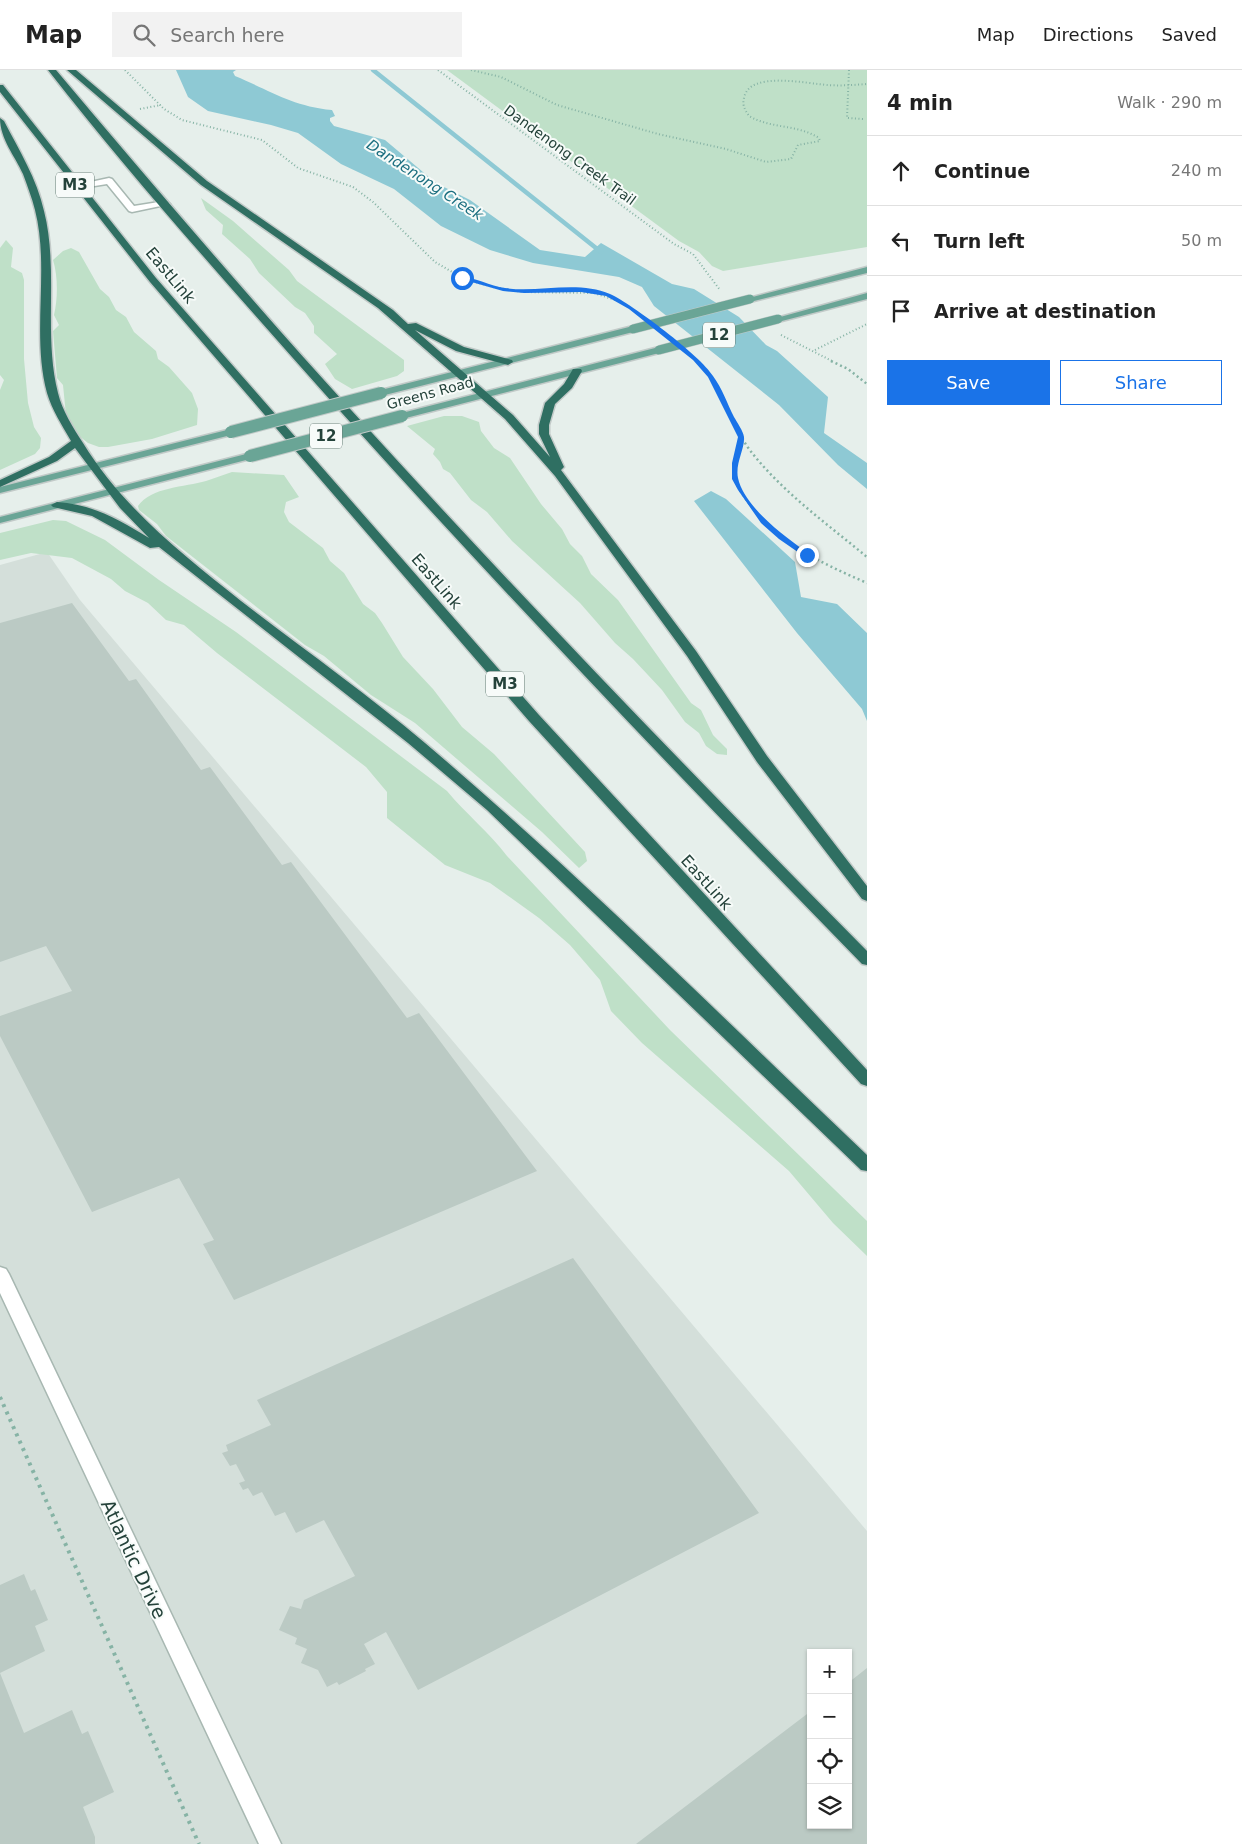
<!DOCTYPE html>
<html lang="en">
<head>
<meta charset="utf-8">
<style>
  body { margin:0; font-family:"DejaVu Sans",sans-serif; background:#f2f2f2; color:#222 }
  .controls { position:absolute; right:15px; bottom:15px; display:grid; overflow:hidden; border-radius:0px; box-shadow:0 1px 4px #0004 }
  .controls button { width:45px; height:45px; display:grid; place-items:center; padding:0; border:0; border-bottom:1px solid #e0e0e0; background:#fff; color:#222; font:25px sans-serif }
  .stop { position:absolute; width:15px; height:15px; margin:-11px; border:4px solid #1a73e8; border-radius:50%; background:#fff }
  .stop.end { background:#1a73e8; border-color:#fff; box-shadow:0 1px 5px #0008 }
  .list { margin:0; padding:0; list-style:none }
  h2 { display:flex; justify-content:space-between; align-items:center; height:65px; margin:0; padding:0 20px; font-size:21px }
  h2 small { font-size:16px; font-weight:400; color:#767676 }
  .list li { display:grid; grid-template-columns:32px 1fr auto; gap:15px; align-items:center; box-sizing:border-box; height:70px; padding:0 20px; border-top:1px solid #e0e0e0 }
  .list b { display:block; font-size:19px; white-space:nowrap }
  .list em { font-size:16px; font-style:normal; color:#767676 }
  .actions { display:flex; gap:10px; padding:15px 20px }
  .actions a { flex:1; padding:11px 0; border:1px solid #1a73e8; border-radius:0px; text-align:center; font-size:18px; color:#1a73e8 }
  .actions .main { background:#1a73e8; color:#fff }
  .icon { flex:none; width:28px; height:28px; fill:none; stroke:currentColor; stroke-width:2; stroke-linecap:round; stroke-linejoin:round }
  .map { position:relative; flex:none; width:867px; height:1774px; overflow:hidden }
  header { display:flex; align-items:center; gap:30px; box-sizing:border-box; height:70px; padding:0 25px; background:#fff; border-bottom:1px solid #e0e0e0 }
  header strong { font-size:24px }
  nav { display:flex; gap:28px; margin-inline-start:auto; font-size:18px }
  .search { width:350px; height:45px; background:#f2f2f2; display:flex; align-items:center; gap:12px; box-sizing:border-box; padding:0 18px; border-radius:0px; color:#767676; font-size:19px }
  main { display:flex }
  aside { flex:1; background:#fff }
  .map>svg:first-child { display:block }
  .built { fill:#d4dfda; fill-rule:evenodd }
  .green { fill:#bfe0c8 }
  .water { fill:#8ec9d4 }
  .lines { fill:none; stroke-linecap:round; stroke-linejoin:round }
  .stream { stroke:#8ec9d4; stroke-width:4.5 }
  .building { fill:#bbcac4 }
  .minor-casing { stroke:#a8b8b2; stroke-width:3 }
  .major-casing { stroke:#c2cac8; stroke-width:3 }
  .highway-casing { stroke:#c2cac8; stroke-width:3 }
  .path-far2 { stroke:#86b3a5; stroke-width:2; stroke-dasharray:1 2.5; stroke-linecap:butt }
  .path-far1 { stroke:#86b3a5; stroke-width:2.5; stroke-dasharray:2 3; stroke-linecap:butt }
  .path { stroke:#86b3a5; stroke-width:4; stroke-dasharray:3 5; stroke-linecap:butt }
  .minor { fill:#fff; fill-rule:evenodd }
  .major { fill:#6aa596; fill-rule:evenodd }
  .highway { fill:#2f6f62; fill-rule:evenodd }
  .major-bridge-far1-casing { stroke:#c2cac8; stroke-width:10; stroke-linecap:butt }
  .major-bridge-casing { stroke:#c2cac8; stroke-width:14; stroke-linecap:butt }
  .major-bridge-far1 { stroke:#6aa596; stroke-width:9 }
  .major-bridge { stroke:#6aa596; stroke-width:12 }
  .route { fill:#1a73e8 }
  .labels { text-anchor:middle; stroke-width:4; stroke-linejoin:round; paint-order:stroke }
  .far-street-label { font-size:14px; fill:#24423a; stroke:#f7fbf9 }
  .far-water-label { font-size:15px; font-style:italic; fill:#1c6f80; stroke:#f7fbf9 }
  .shield { fill:#f7fbf9; stroke:#637a73; stroke-width:1 }
  .shield-label { font-size:15px; font-weight:bold; fill:#24423a }
  .street-label { font-size:16px; fill:#24423a; stroke:#f7fbf9 }
  .near-street-label { font-size:19px; fill:#24423a; stroke:#f7fbf9 }
</style>
</head>
<body>
<header>
<strong>Map</strong>
<div class="search"><svg class="icon" aria-label="search" viewBox="0 0 24 24"><circle cx="10" cy="10" r="6"/><path d="M15 15l6 6"/></svg>Search here</div>
<nav><a>Map</a><a>Directions</a><a>Saved</a></nav>
</header>
<main>
<div class="map">
<svg width="867" height="1774" viewBox="0 0 867 1774">
  <rect width="100%" height="100%" fill="#e6efeb"/>
  <!-- built -->
  <path class="built" d="M47,482L80,530L867,1461V1774H0V495ZM811,1583H848V1755H811Z"/>
  <!-- green -->
  <path class="green" d="M447,0H867V177L723,201L712,196L699,182L679,171Z
    M201,128L233,151L289,200L297,211L404,290V301L397,306L352,319L335,309L325,294L337,284L314,263V256L305,243L295,237L259,203L250,189L222,164L223,155L206,140Z
    M6,170L13,178L11,197L22,203L24,210V289L28,333L34,357L41,368L40,378L35,384L0,400V320L4,310L0,305V178Z
    M71,178L79,182L100,219L109,227L116,240L126,247L134,262L156,281L158,289L169,297L192,323L198,339L197,355L152,369L108,377H99L88,373L79,366L66,345L63,315L57,308L53,261L59,255L54,245C58,228 58,206 53,190L63,181Z
    M444,346H462L479,352L481,361L494,378L510,388L541,434L562,459L570,474L582,486L591,504L618,530L691,633L701,640L713,665L727,679V685L717,684L706,676L699,663L685,652L662,620L633,589L615,573L580,533L512,471L487,442L471,430L450,403L443,399L440,392L433,384L435,379L407,356Z
    M232,402L284,405L299,427L286,432L284,442L289,452L323,478L330,491L344,503L363,534L375,543L382,553L403,587L433,619L462,657L494,684L585,782L587,791L579,798L542,762L415,653L371,625L324,586L305,575L166,466L157,454L139,440L138,436C151,417 185,417 206,411C215,408 223,405 232,402Z
    M53,450L66,451L105,470L159,510L236,562L447,721C466,744 489,762 507,786L670,960L867,1151V1186L833,1153L789,1101L642,973L611,941L600,910L570,875L539,848L490,813L445,795L387,748V722L366,697L217,583L184,555L166,550L148,533L125,521L111,509L72,488L31,483L0,490V463Z"/>
  <!-- water -->
  <path class="water" d="M176,0H236L233,2L235,6C271,21 292,36 332,40L335,46L330,48V51L334,56L385,70L436,113L470,130L540,180L585,187L601,173L672,214L694,219L739,247L766,275L777,281L828,327L824,363L867,393V419L838,395L779,335L654,236L642,217L619,207L533,193L490,180L441,156L394,119L341,94L298,63L271,55L208,41L188,27Z
    M711,421L726,429L795,492L801,527L837,534L867,563V651L862,639L797,563L694,431Z"/>
  <g class="lines">
    <!-- stream -->
    <path class="stream" d="M373,0L601,182"/>
  </g>
  <!-- building -->
  <path class="building" d="M72,533L129,611L136,609L201,700L210,697L282,795L291,792L407,948L419,943L537,1101L234,1230L203,1174L214,1170L179,1108L92,1142L0,966V946L72,921L46,876L0,892V553Z
    M573,1188L759,1443L418,1620L386,1562L364,1574L375,1594L365,1599L366,1601L339,1615L337,1612L327,1617L318,1600L301,1593L307,1579L295,1574L297,1568L279,1560L290,1536L301,1539L304,1530L355,1506L324,1450L296,1463L285,1442L275,1446L262,1422L253,1426L248,1418L243,1420L239,1413L245,1411L236,1394L230,1396L222,1383L228,1381L226,1375L271,1355L257,1330Z
    M24,1504L31,1521L35,1519L48,1550L35,1556L45,1581L0,1603L24,1663L72,1640L82,1664L88,1661L114,1722L83,1737L95,1767V1774H0V1515Z
    M867,1598V1774H636L811,1641V1755H848V1613Z"/>
  <g class="lines">
    <defs>
      <path id="minor" d="M109,108L112,109L134,136L165,131L170,134L132,142L129,141L107,114L76,119L72,116Z
        M0,1197L6,1199L9,1204L281,1774H259L0,1223Z"/>
      <path id="major" d="M867,197V203L750,232L745,229Z
        M867,223V229L778,252L773,249Z
        M633,256L638,259L637,261L381,326L376,323L377,321Z
        M659,277L663,278V282L402,349L397,346L398,344Z
        M231,359L236,362L235,364L0,423V417Z
        M250,383L256,386L254,388L0,453V447Z"/>
      <path id="highway" d="M48,0H56C153,115 251,230 352,341C519,525 692,704 867,881V895L862,894C668,695 476,495 292,287C209,193 125,99 48,0Z
        M67,0H76L207,111L393,240L408,254L416,253L464,277L512,290L513,292L508,295L456,281L415,260L513,345L550,387L539,364V355L545,333L564,314L573,299H581L582,301L572,318L555,334L549,355V364L564,397L561,400L696,581L767,686L867,816V831L862,829L757,692L687,586L555,406L505,349L378,238L201,115Z
        M0,15H3L156,208L539,645L867,1000V1016L861,1014L529,651L150,212L0,22Z
        M0,48L4,51C19,80 37,109 44,141C59,200 43,264 58,323C62,340 73,358 83,373C123,438 182,484 241,531C302,578 366,623 425,673C578,803 721,946 867,1085V1101L861,1100L487,740L408,673L159,477L150,478L92,446L53,437L51,435L57,432C92,434 120,450 149,468L120,438L75,378L57,391L0,417V410L49,387L71,371C62,355 52,340 47,323C31,264 50,199 35,140C32,128 27,115 23,104C15,86 0,69 0,48Z"/>
    </defs>
    <!-- minor casing -->
    <use href="#minor" class="minor-casing"/>
    <!-- major casing -->
    <use href="#major" class="major-casing"/>
    <!-- highway casing -->
    <use href="#highway" class="highway-casing"/>
    <!-- path-far2 -->
    <path class="path-far2" d="M125,0L164,39L182,50L262,70L298,98L353,117L373,132L435,192L464,209L493,217L523,222L594,223L621,232L635,242
      M438,0L674,174L693,184L720,220
      M471,0L501,7L557,35L658,64L726,79L766,92L791,89L798,75L820,71L819,68C797,54 771,59 749,46C745,40 742,35 744,28C749,0 808,14 828,15C841,16 854,15 867,14
      M849,0L847,48L864,49
      M140,39L161,35
      M781,265L834,292
      M815,280L867,254
      M693,287L698,292"/>
    <!-- path-far1 -->
    <path class="path-far1" d="M697,291C721,315 729,351 749,379C781,421 826,453 867,487
      M831,291L848,299L867,314
      M741,367C738,380 732,395 735,409C737,417 743,425 748,432C778,473 821,493 867,513"/>
    <!-- path -->
    <path class="path" d="M0,1327L199,1774"/>
    <!-- minor -->
    <use href="#minor" class="minor"/>
    <!-- major -->
    <use href="#major" class="major"/>
    <!-- highway -->
    <use href="#highway" class="highway"/>
    <defs>
      <path id="major-bridge-far1" d="M633,259L750,229
        M659,280L778,249"/>
      <path id="major-bridge" d="M231,362L381,323
        M250,386L402,346"/>
    </defs>
    <!-- major-bridge-far1 casing -->
    <use href="#major-bridge-far1" class="major-bridge-far1-casing"/>
    <!-- major-bridge casing -->
    <use href="#major-bridge" class="major-bridge-casing"/>
    <!-- major-bridge-far1 -->
    <use href="#major-bridge-far1" class="major-bridge-far1"/>
    <!-- major-bridge -->
    <use href="#major-bridge" class="major-bridge"/>
  </g>
  <!-- route -->
  <path class="route" d="M461,207C475,207 490,216 505,218C538,223 578,210 610,224C632,234 701,286 713,306C722,318 727,333 734,347C737,352 743,361 744,367C745,379 735,393 738,408C744,437 787,469 810,484V487H805L779,469L761,453L738,420L732,409V393L738,367L708,307L693,290L629,239L606,226L581,222L524,223L503,221L461,209Z"/>
  <g class="labels">
    <!-- far-street labels -->
    <g class="far-street-label">
      <text transform="translate(570 85) rotate(36)" y="5">Dandenong Creek Trail</text>
      <text transform="translate(430 323) rotate(-15)" y="5">Greens Road</text>
    </g>
    <!-- far-water labels -->
    <g class="far-water-label">
      <text transform="translate(425 110) rotate(33)" y="5">Dandenong Creek</text>
    </g>
    <!-- shield labels -->
    <g class="shield">
      <rect x="56" y="102.5" width="38" height="25" rx="4"/>
      <rect x="703" y="252.5" width="32" height="25" rx="4"/>
      <rect x="310" y="353.5" width="32" height="25" rx="4"/>
      <rect x="486" y="601.5" width="38" height="25" rx="4"/>
    </g>
    <g class="shield-label">
      <text x="75" y="120">M3</text>
      <text x="719" y="270">12</text>
      <text x="326" y="371">12</text>
      <text x="505" y="619">M3</text>
    </g>
    <!-- street labels -->
    <g class="street-label">
      <text transform="translate(171 205) rotate(50)" y="6">EastLink</text>
      <text transform="translate(437 511) rotate(49)" y="6">EastLink</text>
      <text transform="translate(707 812) rotate(48)" y="6">EastLink</text>
    </g>
    <!-- near-street labels -->
    <g class="near-street-label">
      <text transform="translate(134 1489) rotate(65)" y="7">Atlantic Drive</text>
    </g>
  </g>
</svg>
<div class="controls">
<button>+</button>
<button>−</button>
<button><svg class="icon" aria-label="locate" viewBox="0 0 24 24"><circle cx="12" cy="12" r="6"/><path d="M12 2v4M12 18v4M2 12h4M18 12h4"/></svg></button>
<button><svg class="icon" aria-label="layers" viewBox="0 0 24 24"><path d="M12 4l9 5-9 5-9-5zM3 14l9 5 9-5"/></svg></button>
</div>
<div class="stop" style="left:462px;top:208px"></div>
<div class="stop end" style="left:807px;top:485px"></div>
</div>
<aside>
<h2>4 min<small>Walk · 290 m</small></h2>
<ul class="list">
<li><svg class="icon" aria-label="ahead" viewBox="0 0 24 24"><path d="M12 20V5M6 11l6-6 6 6"/></svg><div><b>Continue</b></div><em>240 m</em></li>
<li><svg class="icon" aria-label="left" viewBox="0 0 24 24"><path d="M17 20v-9H6M10 6l-5 5 5 5"/></svg><div><b>Turn left</b></div><em>50 m</em></li>
<li><svg class="icon" aria-label="arrive" viewBox="0 0 24 24"><path d="M6 21V4h12l-3 4 3 4H6"/></svg><div><b>Arrive at destination</b></div></li>
</ul>
<div class="actions"><a class="main">Save</a><a>Share</a></div>
</aside>
</main>
</body>
</html>
